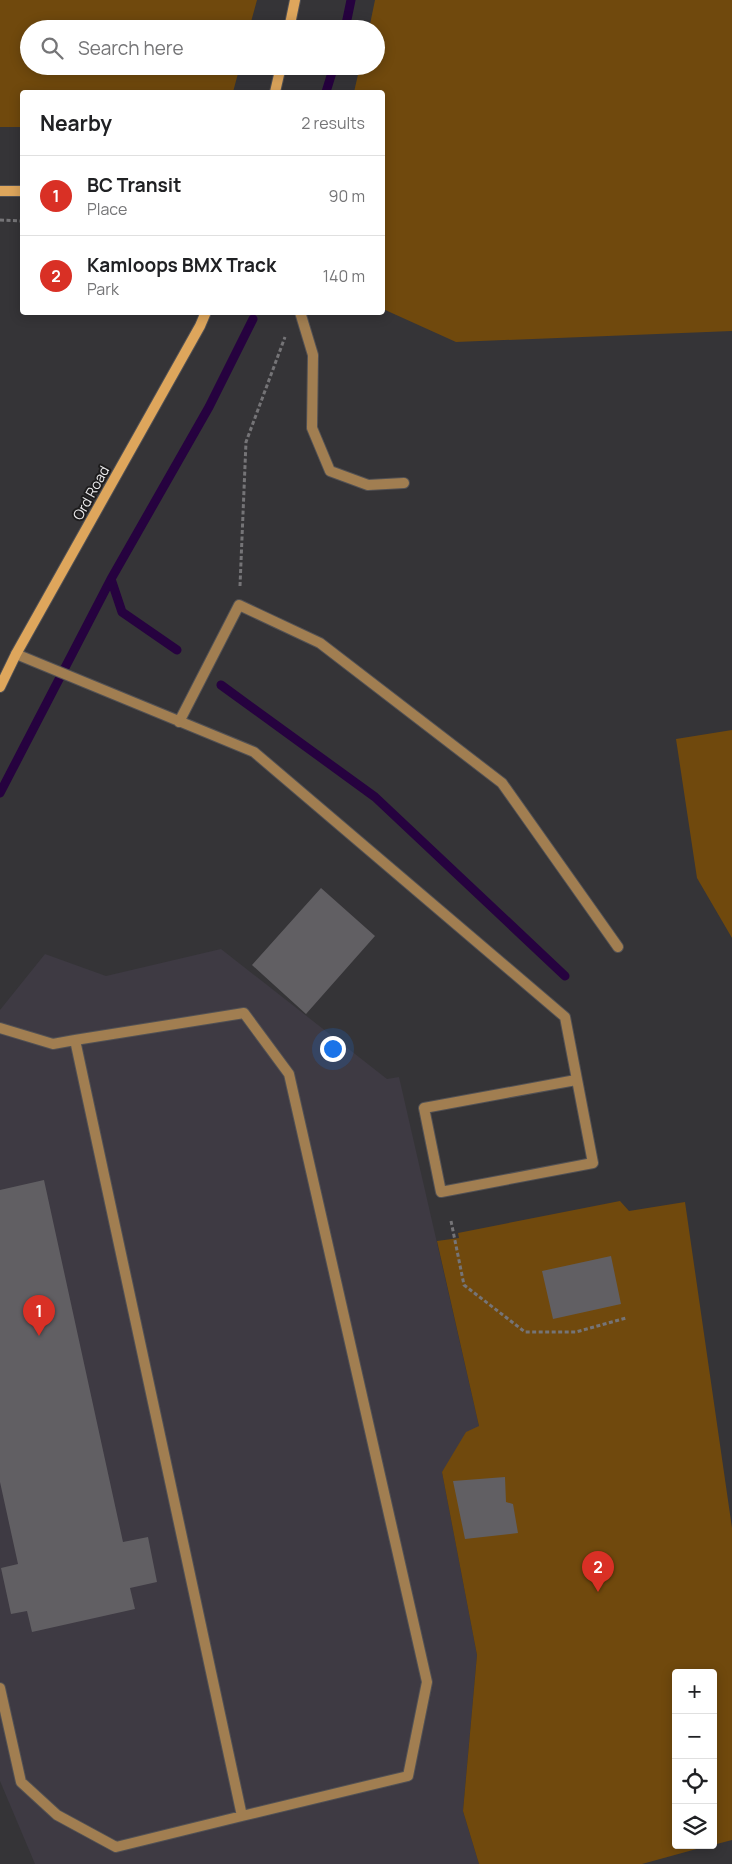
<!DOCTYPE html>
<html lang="en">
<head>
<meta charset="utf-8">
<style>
  body { margin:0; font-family:Manrope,sans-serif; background:#f2f2f2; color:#202124 }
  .controls { position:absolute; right:15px; bottom:15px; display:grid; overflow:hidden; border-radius:5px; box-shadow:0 2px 12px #0003 }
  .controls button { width:45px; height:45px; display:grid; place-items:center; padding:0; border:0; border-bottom:1px solid #e0e0e0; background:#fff; color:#202124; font:25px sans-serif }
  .you { position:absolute; left:332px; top:1048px; width:18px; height:18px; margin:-12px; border:4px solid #fff; border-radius:50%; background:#1a73e8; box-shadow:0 0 0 8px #1a73e833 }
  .badge { display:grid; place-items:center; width:32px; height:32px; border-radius:50%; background:#d93025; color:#fff; font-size:16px; font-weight:700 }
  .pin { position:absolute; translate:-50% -41px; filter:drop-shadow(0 1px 2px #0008) }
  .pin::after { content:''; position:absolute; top:26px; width:18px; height:15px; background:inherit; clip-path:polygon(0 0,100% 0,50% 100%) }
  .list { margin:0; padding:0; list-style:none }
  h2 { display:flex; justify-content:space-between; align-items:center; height:65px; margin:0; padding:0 20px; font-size:21px }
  h2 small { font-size:16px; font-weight:400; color:#757577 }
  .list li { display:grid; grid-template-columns:32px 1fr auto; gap:15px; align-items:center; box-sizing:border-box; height:80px; padding:0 20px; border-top:1px solid #e0e0e0 }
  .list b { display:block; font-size:19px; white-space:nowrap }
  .list p { margin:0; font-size:16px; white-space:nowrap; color:#757577 }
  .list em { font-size:16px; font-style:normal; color:#757577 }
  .icon { flex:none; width:28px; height:28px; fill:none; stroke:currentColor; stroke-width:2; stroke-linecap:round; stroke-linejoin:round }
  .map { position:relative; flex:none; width:732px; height:1864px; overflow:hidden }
  .search { position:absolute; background:#fff; box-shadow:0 2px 12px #0003; left:20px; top:20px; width:365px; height:55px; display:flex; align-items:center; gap:12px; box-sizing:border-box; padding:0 18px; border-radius:28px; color:#757577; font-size:19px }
  .panel { position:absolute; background:#fff; box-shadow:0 2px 12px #0003; left:20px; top:90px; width:365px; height:225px; border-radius:5px }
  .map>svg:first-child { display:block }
  .built { fill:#3e3a43 }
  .green { fill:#70490d }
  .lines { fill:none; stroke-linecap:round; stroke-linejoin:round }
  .stream { stroke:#26023f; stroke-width:9 }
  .building { fill:#615f63 }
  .lane-casing { stroke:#525154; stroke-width:12 }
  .secondary-casing { stroke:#525154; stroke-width:12 }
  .path { stroke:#757477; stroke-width:3; stroke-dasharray:4 2.5; stroke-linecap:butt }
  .lane { stroke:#a17e51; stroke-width:10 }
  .secondary { stroke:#dea65c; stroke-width:10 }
  .labels { text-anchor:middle; stroke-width:4; stroke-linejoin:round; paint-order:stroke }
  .street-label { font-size:14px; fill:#ecebed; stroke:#1d1c1d }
</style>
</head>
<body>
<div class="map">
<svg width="732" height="1864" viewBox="0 0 732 1864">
  <rect width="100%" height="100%" fill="#353437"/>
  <!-- built -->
  <path class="built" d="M221,949L387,1079L399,1077L479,1426L442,1472L477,1655L463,1811L479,1864H35L0,1781V1010L45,954L106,976Z"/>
  <!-- green -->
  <path class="green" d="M0,0H257L249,29H29V66H240L233,92H22V127H0Z
    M375,0H732V331L456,342L383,309L382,92H354L360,66H376V29H369Z
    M732,730V938L697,878L676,739Z
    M620,1201L629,1211L685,1202L732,1528V1840L713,1845V1673H676V1845H711L642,1864H479L463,1811L477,1655L442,1472L466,1432L479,1426L437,1241L459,1238L458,1233Z"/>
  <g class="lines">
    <!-- stream -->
    <path class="stream" d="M345,29L351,0
      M326,92L334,66
      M177,650L122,612L111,579L209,407L253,319
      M221,685L375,797L565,976
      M0,793L111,579"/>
  </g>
  <!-- building -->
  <path class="building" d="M321,888L375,936L306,1014L252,965Z
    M44,1180L123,1542L148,1537L157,1582L130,1588L135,1609L32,1632L27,1611L11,1614L1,1568L18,1564L0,1482V1190Z
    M611,1256L621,1304L553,1319L542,1271Z
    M505,1477L506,1502L513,1504L518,1533L465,1539L453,1481Z"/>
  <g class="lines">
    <defs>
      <path id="lane" d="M300,312L313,355L312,428L330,471L368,485L404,483
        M16,654L254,752L565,1017L593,1163L441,1192L424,1108L576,1080
        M179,722L239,605L320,643L502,783L618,947
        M0,1028L53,1044L75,1040L244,1013L289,1074L427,1682L408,1776L242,1816L75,1040
        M0,1688L21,1782L57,1815L116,1847L242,1816"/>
      <path id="secondary" d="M289,29L295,0
        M275,92L281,66
        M0,191H22
        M0,687L16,654L200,326L206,312"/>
    </defs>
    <!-- lane casing -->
    <use href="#lane" class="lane-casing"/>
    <!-- secondary casing -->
    <use href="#secondary" class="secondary-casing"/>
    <!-- path -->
    <path class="path" d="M0,220L22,221
      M240,586L246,442L285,337
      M451,1221L464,1285L525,1332H576L626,1318"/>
    <!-- lane -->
    <use href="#lane" class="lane"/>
    <!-- secondary -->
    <use href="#secondary" class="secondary"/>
  </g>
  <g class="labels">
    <!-- street labels -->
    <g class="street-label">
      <text transform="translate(91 493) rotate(-61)" y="5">Ord Road</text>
    </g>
  </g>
</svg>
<div class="controls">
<button>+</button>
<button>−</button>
<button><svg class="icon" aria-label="locate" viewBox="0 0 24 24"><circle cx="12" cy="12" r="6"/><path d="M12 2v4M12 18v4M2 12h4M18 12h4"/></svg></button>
<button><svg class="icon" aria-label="layers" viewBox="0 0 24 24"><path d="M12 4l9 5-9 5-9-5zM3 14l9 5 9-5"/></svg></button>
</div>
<div class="you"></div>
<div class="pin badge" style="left:39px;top:1336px">1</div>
<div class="pin badge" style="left:598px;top:1592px">2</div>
<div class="search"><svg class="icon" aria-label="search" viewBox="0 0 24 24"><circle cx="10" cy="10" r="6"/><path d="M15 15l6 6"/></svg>Search here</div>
<section class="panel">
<h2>Nearby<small>2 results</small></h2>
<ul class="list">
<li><span class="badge">1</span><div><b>BC Transit</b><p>Place</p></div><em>90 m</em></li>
<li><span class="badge">2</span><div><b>Kamloops BMX Track</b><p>Park</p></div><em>140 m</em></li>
</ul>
</section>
</div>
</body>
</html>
